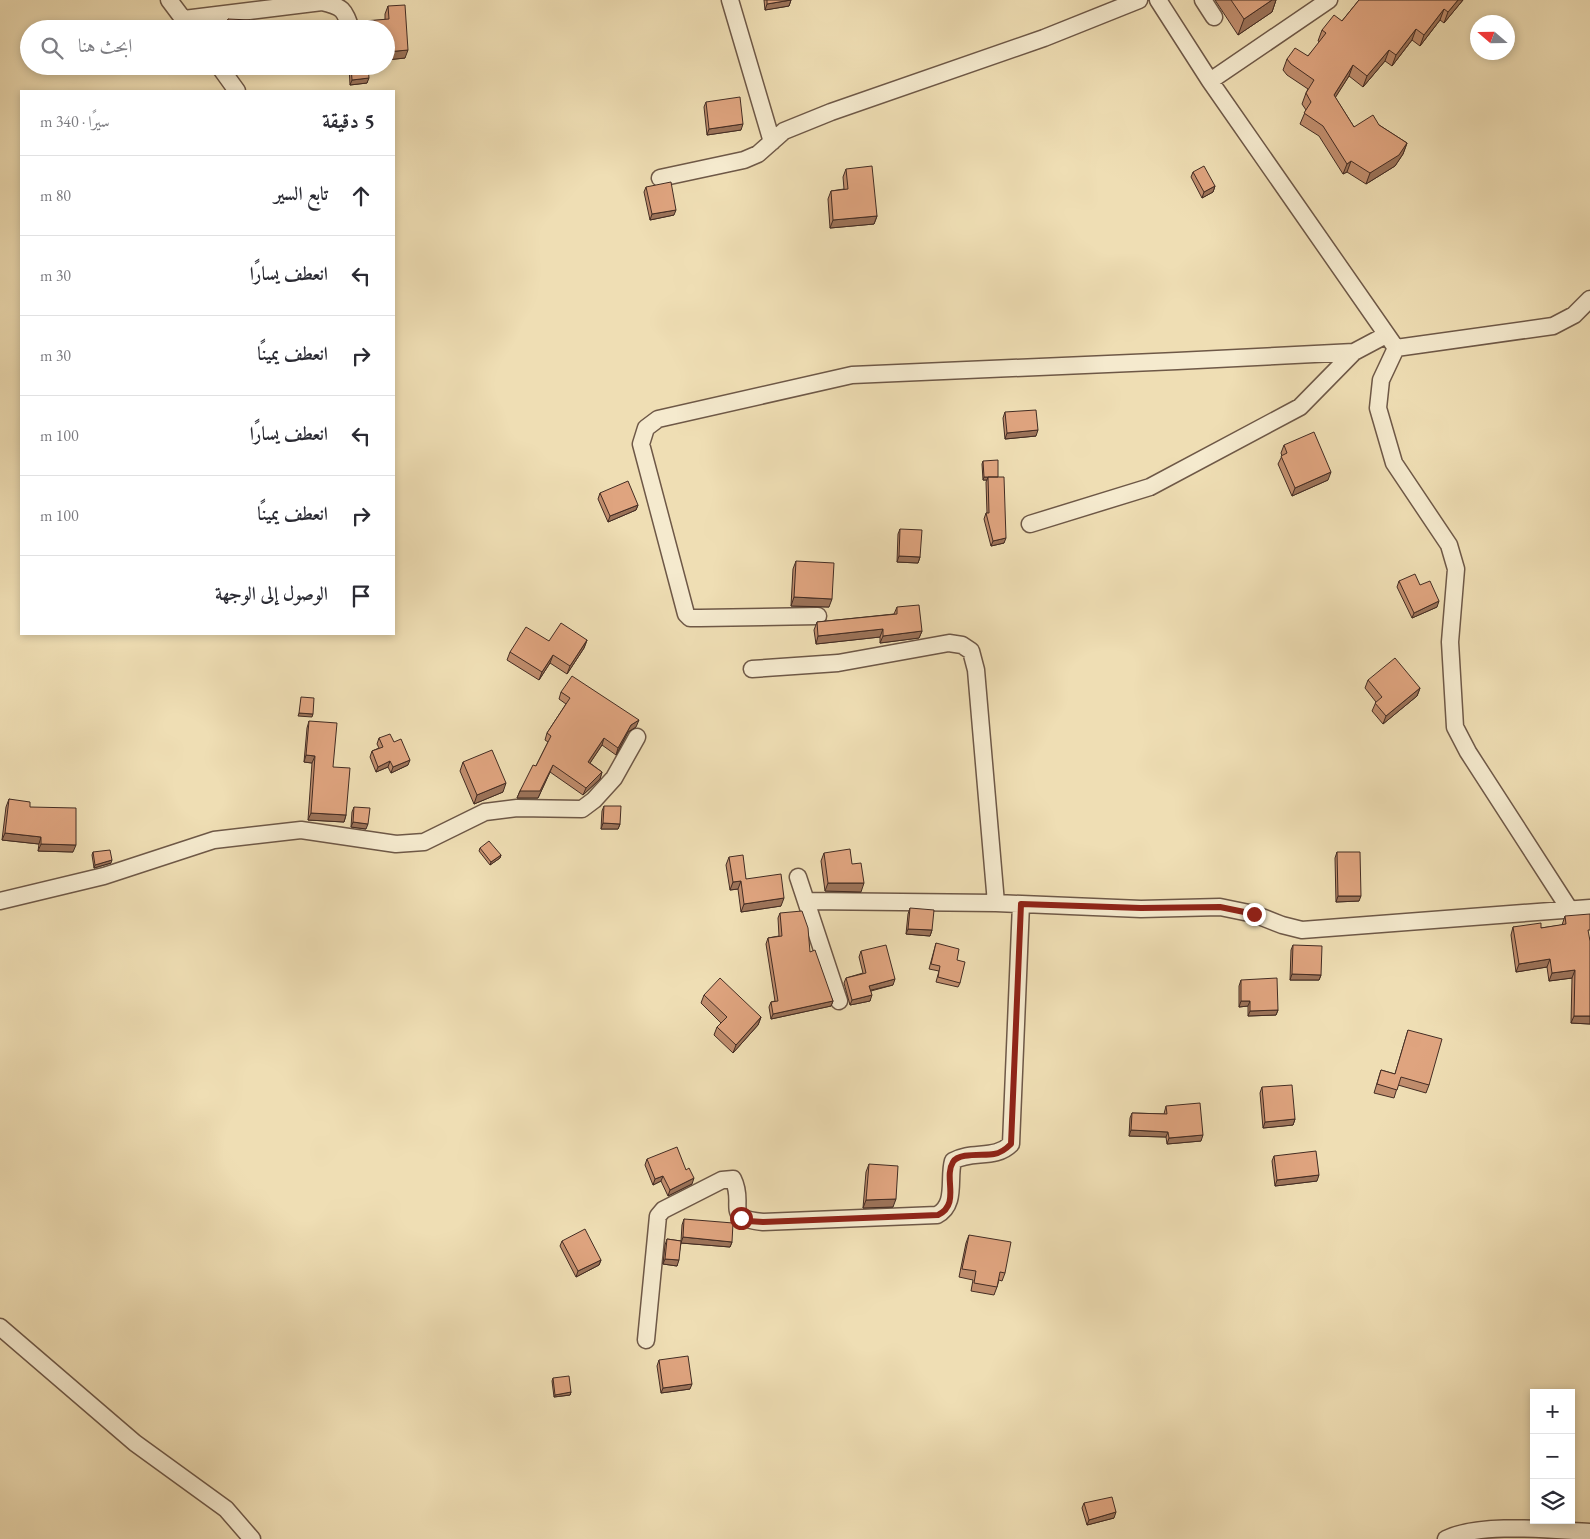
<!DOCTYPE html>
<html lang="ar">
<head>
<meta charset="utf-8">
<style>
  body { margin:0; font-family:"EB Garamond",Amiri,serif; background:#f7f7f7; color:#2b2b33; direction:rtl }
  .controls { position:absolute; right:15px; bottom:15px; display:grid; overflow:hidden; border-radius:0px; box-shadow:0 2px 8px #0003 }
  .controls button { width:45px; height:45px; display:grid; place-items:center; padding:0; border:0; border-bottom:1px solid #e1e1e2; background:#fff; color:#2b2b33; font:25px sans-serif }
  .compass { position:absolute; left:1470px; top:15px; width:45px; height:45px; border-radius:50%; background:#fff; box-shadow:0 2px 8px #0003; rotate:290deg }
  .stop { position:absolute; width:15px; height:15px; margin:-11px; border:4px solid #8f2418; border-radius:50%; background:#fff }
  .stop.end { background:#8f2418; border-color:#fff; box-shadow:0 1px 5px #0008 }
  .list { margin:0; padding:0; list-style:none }
  h2 { display:flex; justify-content:space-between; align-items:center; height:65px; margin:0; padding:0 20px; font-size:21px }
  h2 small { font-size:16px; font-weight:400; color:#7c7c81 }
  .list li { display:grid; grid-template-columns:32px 1fr auto; gap:15px; align-items:center; box-sizing:border-box; height:80px; padding:0 20px; border-top:1px solid #e1e1e2 }
  .list b { display:block; font-size:19px; white-space:nowrap }
  .list em { font-size:16px; font-style:normal; color:#7c7c81 }
  .icon { flex:none; width:28px; height:28px; fill:none; stroke:currentColor; stroke-width:2; stroke-linecap:round; stroke-linejoin:round }
  .map { position:relative; flex:none; width:1590px; height:1539px; overflow:hidden; direction:ltr }
  .search { position:absolute; background:#fff; box-shadow:0 2px 8px #0003; left:20px; top:20px; width:375px; height:55px; display:flex; align-items:center; gap:12px; box-sizing:border-box; padding:0 18px; border-radius:28px; color:#7c7c81; font-size:19px }
  .panel { position:absolute; background:#fff; box-shadow:0 2px 8px #0003; left:20px; top:90px; width:375px; height:545px; border-radius:0px; direction:rtl }
  .map>svg:first-child { display:block }
  .lines { fill:none; stroke-linecap:round; stroke-linejoin:round }
  .minor-casing { stroke:#6e5847; stroke-width:19 }
  .minor { stroke:#f5eace; stroke-width:16 }
  .wall { fill:#c08d6d; stroke:#432c23 }
  .shaded-wall { fill:#9c7359; stroke:#432c23 }
  .building { fill:#dfa47f; stroke:#432c23 }
  .route { stroke:#8f2418; stroke-width:6 }
</style>
</head>
<body>
<div class="map">
<svg width="1590" height="1539" viewBox="0 0 1590 1539">
  <rect width="100%" height="100%" fill="#efdeb4"/>
  <filter id="stains"><feTurbulence type="fractalNoise" baseFrequency=".004" numOctaves="4"/><feColorMatrix values="0 0 0 0 .2 0 0 0 0 .09 0 0 0 0 .02 0 0 0 .5 -.17"/></filter>
  <radialGradient id="worn" r=".72"><stop offset=".6" stop-color="#630" stop-opacity="0"/><stop offset="1" stop-color="#630" stop-opacity=".3"/></radialGradient>
  <g class="lines">
    <defs>
      <path id="minor" d="M169,0L190,28
        M730,0L772,142
        M1158,0L1210,81L1396,348
        M1203,0L1214,17
        M184,19L322,2C343,7 344,9 351,29
        M219,66L237,91
        M1210,81L1329,0
        M660,178L744,160L758,154L784,131L831,112L1044,38L1139,0
        M1030,524L1150,487L1300,407L1354,352L1386,335
        M818,616L700,618H690L686,614L641,444L646,428L658,419L852,375L1177,361L1354,352
        M752,669L838,663L949,643L962,645L971,651L976,670L996,903
        M798,877L839,1001
        M0,901L104,876L214,840L301,830L396,844L424,842L485,812L517,808L582,809L594,800L614,778L637,737
        M806,901L996,903L1141,909L1220,907L1254,914L1282,925L1302,930L1590,908
        M1570,910L1468,752L1455,727L1450,642L1456,569L1449,545L1394,463L1378,408L1381,380L1396,348L1553,326L1574,315L1590,299
        M0,1327L135,1443L226,1509L252,1539
        M646,1340L658,1216L663,1210L722,1180L733,1179C746,1205 722,1218 763,1222L937,1215C957,1205 948,1178 953,1161C972,1150 995,1160 1011,1144L1021,904
        M1446,1539C1481,1522 1550,1530 1590,1532"/>
    </defs>
    <!-- minor casing -->
    <use href="#minor" class="minor-casing"/>
    <!-- minor -->
    <use href="#minor" class="minor"/>
  </g>
  <!-- wall -->
  <path class="wall" d="M764,0H791L789,6L765,10Z
    M1215,0H1276L1272,12L1238,35Z
    M1359,0H1463L1444,23L1440,20L1420,46L1412,40L1392,66L1385,61L1363,87L1349,76L1335,97L1354,127L1379,125L1407,143L1403,154L1395,166L1366,184L1347,172L1343,174L1319,136L1300,124L1306,110L1302,104L1306,93L1308,89L1287,75L1283,70L1287,59L1308,56L1320,42L1318,41L1322,30L1342,21Z
    M388,6L405,58L386,60V29H361L364,21L385,20V14Z
    M228,19L250,29H226V25Z
    M349,66H368L367,83L350,85Z
    M706,102L741,130L707,135L704,107Z
    M846,169L877,216L874,224L830,228L828,199L831,191L844,189L843,177Z
    M1193,172L1215,186L1213,192L1202,198L1191,177Z
    M646,187L674,215L650,220L644,192Z
    M1005,412L1036,436L1005,439L1003,418Z
    M1284,445L1328,480L1292,496L1278,464L1282,456L1281,453Z
    M983,461L998,477L1004,543L991,546L984,519L986,513H987L986,482L987,480H983L982,464Z
    M600,493L638,505L636,510L608,522L598,499Z
    M900,529L920,557L918,563L897,562L898,534Z
    M796,561L829,607L791,606L793,569Z
    M1399,581L1420,585L1437,607L1412,618L1397,587Z
    M897,607L922,631L919,638L880,643V637L816,644L814,630L817,622L894,614Z
    M587,640L584,648L567,674L550,663L539,680L507,660L510,652L549,641Z
    M1368,680L1420,688L1417,696L1383,724L1372,711L1376,702L1365,688Z
    M561,692L636,727L628,732L616,755L602,745L590,763L602,772L600,779L583,795L550,772L538,798H517L520,791L536,766L548,742L545,740L547,733L566,704L559,699Z
    M309,721L346,815L344,822L308,820L312,763L304,762L307,728Z
    M379,738L394,742L408,765L391,773L388,767L376,772L370,757L372,751L379,748L377,744Z
    M463,762L503,792L474,804L460,771Z
    M9,799L30,807L73,852L38,851L39,844L2,840L6,807Z
    M604,806L620,824L618,829H601L602,811Z
    M354,807L366,829L351,827L352,812Z
    M480,848L501,855L500,858L490,865L479,851Z
    M93,852L111,863L94,868L92,855Z
    M1337,852L1359,901L1336,902L1335,858Z
    M824,853L861,892L825,891L821,861Z
    M729,857L746,879L781,906L741,912L738,889L730,890L726,865Z
    M910,908L932,930L930,936L906,934L908,914Z
    M780,913L810,952L833,1001L831,1006L771,1019L769,1007L771,1002L775,1001L766,944L768,938L779,936L778,918Z
    M1565,916L1589,937L1590,1024L1571,1023L1572,978L1549,981L1547,967L1516,972L1511,935L1513,927L1541,928L1562,925Z
    M936,943L960,983L958,987L936,982L939,971L929,969Z
    M1293,945L1321,975L1319,980H1290L1291,950Z
    M861,951L893,985L871,991L870,1001L850,1005L844,983L846,978L863,973L859,957Z
    M1241,980L1278,1010L1276,1015L1248,1016V1006L1239,1007V986Z
    M704,995L761,1017L758,1025L733,1053L714,1035L717,1027L721,1023L701,1003Z
    M1408,1030L1429,1085L1426,1093L1398,1085L1394,1098L1374,1093L1381,1070L1395,1074Z
    M1262,1087L1295,1119L1293,1125L1263,1128L1260,1093Z
    M1166,1106L1201,1141L1167,1144L1166,1137L1129,1136L1130,1118L1132,1113L1164,1114Z
    M1274,1156L1317,1181L1275,1186L1272,1161Z
    M647,1159L692,1184L668,1196L661,1181L653,1185L645,1165Z
    M869,1164L893,1207L863,1208L866,1172Z
    M684,1219L732,1242L730,1247L681,1243L677,1266L663,1264L665,1245L667,1239L681,1241L682,1225Z
    M969,1235L1005,1273L1002,1281L999,1280L997,1287L994,1295L971,1291L973,1280L959,1277L966,1243Z
    M562,1241L601,1260L599,1265L576,1277L560,1246Z
    M659,1360L690,1389L661,1393L657,1366Z
    M553,1378L571,1392L570,1395L554,1397L552,1381Z
    M1084,1503L1114,1518L1087,1525L1082,1508Z"/>
  <!-- shaded-wall -->
  <path class="shaded-wall" d="M791,0L789,6L765,10L767,4Z
    M1272,0H1276L1272,12L1238,35L1244,19Z
    M1458,0H1463L1444,23L1448,12Z
    M1444,9L1440,20L1420,46L1424,35Z
    M1416,29L1412,40L1392,66L1396,55Z
    M408,50L405,58L386,60V52Z
    M1389,50L1385,61L1363,87L1367,76Z
    M1353,65L1349,76L1330,106L1334,95Z
    M369,78L367,83L350,85L352,80Z
    M743,124L741,130L707,135L709,129Z
    M1407,143L1403,154L1395,166L1366,184L1370,173Z
    M1351,161L1347,172L1343,174L1347,164Z
    M1215,186L1213,192L1202,198L1204,192Z
    M676,210L674,215L650,220L652,214Z
    M877,216L874,224L830,228L833,220Z
    M1038,430L1036,436L1005,439L1007,433Z
    M1331,472L1328,480L1292,496L1295,488Z
    M984,477H988L987,480H983Z
    M638,505L636,510L608,522L610,516Z
    M1006,538L1004,543L991,546L993,541Z
    M899,556L920,557L918,563L897,562Z
    M794,597L832,599L829,607L791,606Z
    M1439,601L1437,607L1412,618L1414,613Z
    M883,629L880,637L816,644L818,636Z
    M922,631L919,638L880,643L883,636Z
    M587,640L584,648L567,674L570,666Z
    M553,655L550,663L539,680L542,672Z
    M1420,688L1417,696L1383,724L1386,716Z
    M299,713L313,714L312,717L298,716Z
    M639,720L636,727L628,732L616,755L618,748L631,725Z
    M604,738L602,745L586,769L588,762Z
    M306,755L315,756L312,763L304,762Z
    M410,760L408,765L391,773L393,767Z
    M390,761L388,767L376,772L378,767Z
    M553,765L550,772L538,798H517L520,791Z
    M602,772L600,779L583,795L586,788Z
    M506,783L503,792L474,804L477,795Z
    M311,813L346,815L344,822L308,820Z
    M353,822L368,824L366,829L351,827Z
    M603,823L620,824L618,829H601Z
    M5,833L41,837L39,844L2,840Z
    M41,844L76,845L73,852L38,851Z
    M501,855L500,858L490,865L491,862Z
    M112,860L111,863L94,868L95,865Z
    M741,881L738,889L730,890L733,882Z
    M828,883H864L861,892L825,891Z
    M1338,896H1361L1359,901L1336,902Z
    M784,898L781,906L741,912L744,904Z
    M908,929L932,930L930,936L906,934Z
    M1550,959L1547,967L1516,972L1519,964Z
    M1575,970L1572,978L1549,981L1552,973Z
    M1292,974L1321,975L1319,980H1290Z
    M895,979L893,985L867,991L869,986Z
    M872,995L870,1001L850,1005L852,1000Z
    M833,1001L831,1006L771,1019L773,1014Z
    M1241,1001H1250L1248,1006L1239,1007Z
    M1278,1010L1276,1015L1248,1016L1250,1011Z
    M1574,1016H1590V1024L1571,1023Z
    M761,1017L758,1025L733,1053L736,1045Z
    M1295,1119L1293,1125L1263,1128L1265,1122Z
    M1131,1130L1168,1132L1166,1137L1129,1136Z
    M1203,1135L1201,1141L1167,1144L1169,1138Z
    M1319,1175L1317,1181L1275,1186L1277,1180Z
    M663,1176L661,1181L653,1185L655,1179Z
    M694,1178L692,1184L668,1196L670,1190Z
    M896,1199L893,1207L863,1208L866,1200Z
    M683,1237L732,1242L730,1247L681,1243Z
    M665,1259L679,1260L677,1266L663,1264Z
    M601,1260L599,1265L576,1277L578,1271Z
    M692,1384L690,1389L661,1393L663,1388Z
    M571,1392L570,1395L554,1397L555,1395Z
    M1116,1512L1114,1518L1087,1525L1089,1520Z"/>
  <!-- building -->
  <path class="building" d="M767,0H791L767,4Z
    M1231,0H1272L1244,19Z
    M1359,0H1458L1448,12L1444,9L1424,35L1416,29L1396,55L1389,50L1367,76L1353,65L1334,95L1354,127L1373,115L1379,125L1407,143L1399,155L1370,173L1351,161L1347,164L1323,126L1304,113L1311,102L1306,93L1314,80L1291,64L1287,59L1295,48L1308,56L1326,33L1322,30L1334,15L1342,21Z
    M405,5L408,50L386,52V29H361V28L364,21L389,19L388,6Z
    M228,19L250,20V29H228Z
    M351,66H368L369,78L352,80Z
    M740,97L743,124L709,129L706,102Z
    M872,166L877,216L833,220L831,191L848,189L846,169Z
    M1204,166L1215,186L1204,192L1193,172Z
    M671,182L676,210L652,214L646,187Z
    M1036,410L1038,430L1007,433L1005,412Z
    M1314,432L1331,472L1295,488L1281,456L1287,453L1284,445Z
    M998,460V477H984L983,461Z
    M988,477H1004L1006,538L993,541L986,513H989Z
    M628,481L638,505L610,516L600,493Z
    M900,529L922,530L920,557L899,556Z
    M796,561L834,563L832,599L794,597Z
    M1415,574L1420,585L1430,581L1439,601L1414,613L1399,581Z
    M919,605L922,631L883,636V629L818,636L817,622L897,614V607Z
    M561,623L587,640L570,666L553,655L542,672L510,652L526,627L549,641Z
    M1395,658L1420,688L1386,716L1375,703L1382,697L1368,680Z
    M572,676L639,720L631,725L618,748L604,738L588,762L602,772L586,788L553,765L540,791H520L533,765L536,766L551,736L547,733L570,698L561,692Z
    M301,697L314,698L313,714L299,713Z
    M309,721L337,723L333,767L350,768L346,815L311,813L315,756L306,755Z
    M390,734L394,742L401,739L410,760L393,767L390,761L378,767L372,751L383,747L379,738Z
    M492,750L506,783L477,795L463,762Z
    M9,799L30,802V807L76,808V845L41,844V837L5,833Z
    M604,806H621L620,824L603,823Z
    M354,807L370,808L368,824L353,822Z
    M489,841L501,855L491,862L480,848Z
    M850,849L852,864L861,863L864,883H828L824,853Z
    M110,850L112,860L95,865L93,852Z
    M1337,852H1360L1361,896H1338Z
    M743,855L746,879L781,874L784,898L744,904L741,881L733,882L729,857Z
    M910,908L934,910L932,930L908,929Z
    M802,911L808,928L810,952L815,950L833,1001L773,1014L771,1002L778,1001L768,938L782,936L780,913Z
    M1590,914V930H1588L1590,941V1016H1574L1575,970L1552,973L1550,959L1519,964L1513,927L1541,923V928L1566,924L1565,916Z
    M936,943L959,949L957,960L965,962L960,983L938,977L940,966L931,964Z
    M886,945L895,979L869,986L872,995L852,1000L846,978L866,973L861,951Z
    M1293,945L1322,946L1321,975L1292,974Z
    M720,978L761,1017L736,1045L717,1027L727,1017L704,995Z
    M1277,978L1278,1010L1250,1011V1001H1241V980Z
    M1408,1030L1442,1039L1429,1085L1401,1077L1397,1090L1377,1084L1381,1070L1395,1074Z
    M1292,1085L1295,1119L1265,1122L1262,1087Z
    M1200,1103L1203,1135L1169,1138L1168,1132L1131,1130L1132,1113L1167,1114L1166,1106Z
    M677,1147L686,1170L689,1168L694,1178L670,1190L663,1176L655,1179L647,1159Z
    M1316,1151L1319,1175L1277,1180L1274,1156Z
    M869,1164L898,1166L896,1199L866,1200Z
    M684,1219L733,1223L732,1242L683,1237Z
    M585,1229L601,1260L578,1271L562,1241Z
    M969,1235L1011,1242L1005,1273L1000,1272L997,1287L974,1283L976,1271L962,1269Z
    M667,1239L681,1241L679,1260L665,1259Z
    M688,1356L692,1384L663,1388L659,1360Z
    M569,1376L571,1392L555,1395L553,1378Z
    M1112,1497L1116,1512L1089,1520L1084,1503Z"/>
  <g class="lines">
    <!-- route -->
    <path class="route" d="M741,1218L748,1221L763,1222L938,1215C961,1204 943,1178 953,1162C959,1152 984,1156 994,1154C1001,1153 1006,1149 1011,1144L1021,904L1141,908L1220,907L1254,914"/>
  </g>
  <rect width="100%" height="100%" filter="url(#stains)"/>
  <rect width="100%" height="100%" fill="url(#worn)"/>
</svg>
<div class="controls">
<button>+</button>
<button>−</button>
<button><svg class="icon" aria-label="layers" viewBox="0 0 24 24"><path d="M12 4l9 5-9 5-9-5zM3 14l9 5 9-5"/></svg></button>
</div>
<svg class="compass" viewBox="-18 -18 36 36"><path d="M0-13l5 13h-10z" fill="#e53935"/><path d="M0 13l5-13h-10z" fill="#7c7c81"/></svg>
<div class="stop" style="left:741px;top:1218px"></div>
<div class="stop end" style="left:1254px;top:914px"></div>
<div class="search"><svg class="icon" aria-label="search" viewBox="0 0 24 24"><circle cx="10" cy="10" r="6"/><path d="M15 15l6 6"/></svg>ابحث هنا</div>
<section class="panel">
<h2>5 دقيقة<small>سيرًا · 340 m</small></h2>
<ul class="list">
<li><svg class="icon" aria-label="ahead" viewBox="0 0 24 24"><path d="M12 20V5M6 11l6-6 6 6"/></svg><div><b>تابع السير</b></div><em>80 m</em></li>
<li><svg class="icon" aria-label="left" viewBox="0 0 24 24"><path d="M17 20v-9H6M10 6l-5 5 5 5"/></svg><div><b>انعطف يسارًا</b></div><em>30 m</em></li>
<li><svg class="icon" aria-label="right" viewBox="0 0 24 24"><path d="M7 20v-9h11M14 6l5 5-5 5"/></svg><div><b>انعطف يمينًا</b></div><em>30 m</em></li>
<li><svg class="icon" aria-label="left" viewBox="0 0 24 24"><path d="M17 20v-9H6M10 6l-5 5 5 5"/></svg><div><b>انعطف يسارًا</b></div><em>100 m</em></li>
<li><svg class="icon" aria-label="right" viewBox="0 0 24 24"><path d="M7 20v-9h11M14 6l5 5-5 5"/></svg><div><b>انعطف يمينًا</b></div><em>100 m</em></li>
<li><svg class="icon" aria-label="arrive" viewBox="0 0 24 24"><path d="M6 21V4h12l-3 4 3 4H6"/></svg><div><b>الوصول إلى الوجهة</b></div></li>
</ul>
</section>
</div>
</body>
</html>
